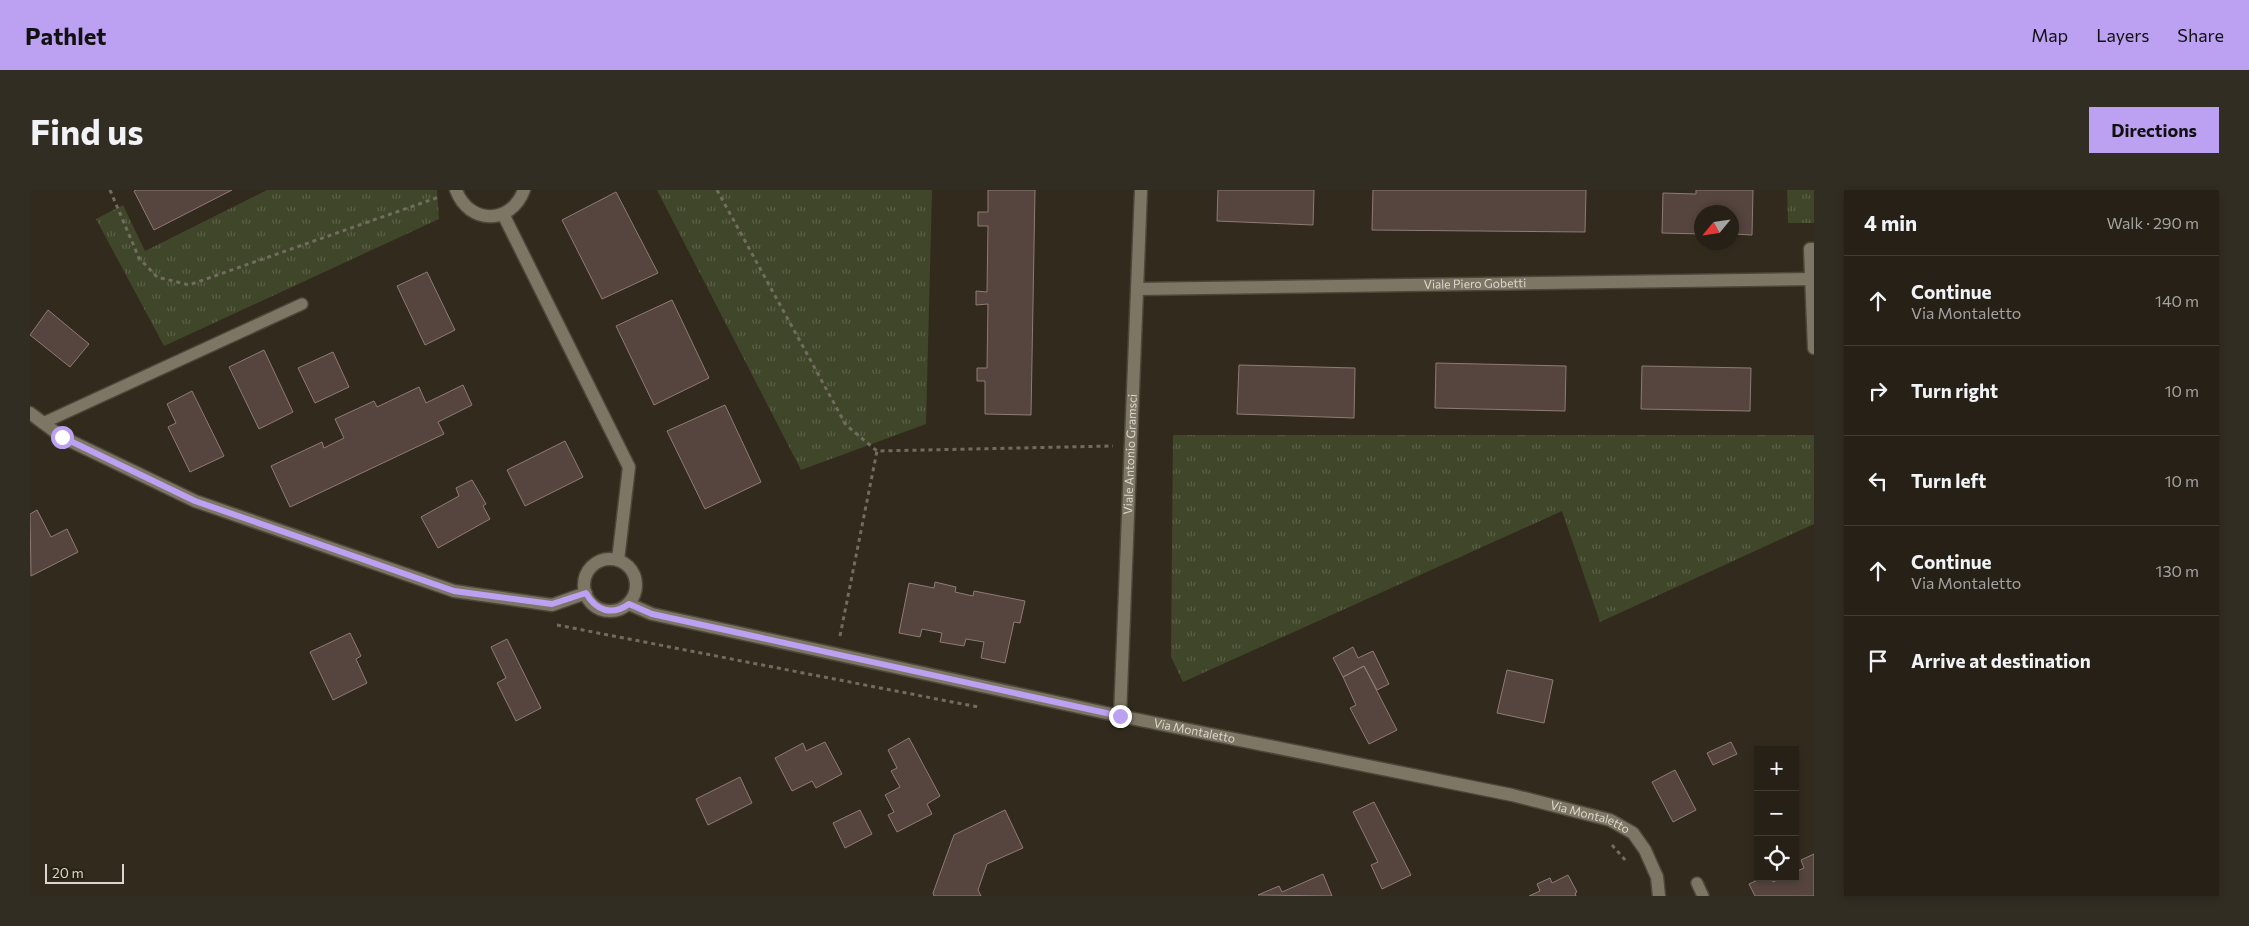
<!DOCTYPE html>
<html lang="en">
<head>
<meta charset="utf-8">
<style>
  body { margin:0; font-family:Commissioner,sans-serif; background:#322d23; color:#f1f3f6 }
  .controls { position:absolute; right:15px; bottom:15px; display:grid; overflow:hidden; border-radius:0px; box-shadow:0 2px 8px #0003 }
  .controls button { width:45px; height:45px; display:grid; place-items:center; padding:0; border:0; border-bottom:1px solid #423e35; background:#262016; color:#f1f3f6; font:25px sans-serif }
  .compass { position:absolute; left:1664px; top:15px; width:45px; height:45px; border-radius:50%; background:#262016; box-shadow:0 2px 8px #0003; rotate:241deg }
  .scale { position:absolute; left:15px; bottom:12px; width:79px; box-sizing:border-box; padding-left:5px; border:2px solid #dcd7ce; border-top:0; font-size:14px; line-height:18px; white-space:nowrap; color:#dcd7ce; -webkit-text-stroke:4px #282213; paint-order:stroke }
  .stop { position:absolute; width:15px; height:15px; margin:-11px; border:4px solid #bca0f2; border-radius:50%; background:#fff }
  .stop.end { background:#bca0f2; border-color:#fff; box-shadow:0 1px 5px #0008 }
  .list { margin:0; padding:0; list-style:none }
  h2 { display:flex; justify-content:space-between; align-items:center; height:65px; margin:0; padding:0 20px; font-size:21px }
  h2 small { font-size:16px; font-weight:400; color:#a4a3a1 }
  .list li { display:grid; grid-template-columns:32px 1fr auto; gap:15px; align-items:center; box-sizing:border-box; height:90px; padding:0 20px; border-top:1px solid #423e35 }
  .list b { display:block; font-size:19px; white-space:nowrap }
  .list p { margin:0; font-size:16px; white-space:nowrap; color:#a4a3a1 }
  .list em { font-size:16px; font-style:normal; color:#a4a3a1 }
  .icon { flex:none; width:28px; height:28px; fill:none; stroke:currentColor; stroke-width:2; stroke-linecap:round; stroke-linejoin:round }
  .map { position:relative; flex:none; width:1784px; height:706px; overflow:hidden; border-radius:0px }
  header { display:flex; align-items:center; gap:30px; box-sizing:border-box; height:70px; padding:0 25px; background:#bca0f2; color:#111 }
  header strong { font-size:24px }
  nav { display:flex; gap:28px; margin-inline-start:auto; font-size:18px }
  .intro { display:flex; align-items:center; justify-content:space-between; box-sizing:border-box; height:120px; padding:0 30px }
  h1 { margin:0; font-size:35px }
  .button { padding:12px 22px; border-radius:0px; background:#bca0f2; color:#111; font-size:18px; font-weight:700 }
  main { display:flex; gap:30px; padding:0 30px }
  aside { flex:1; background:#262016; border-radius:0px; box-shadow:0 2px 8px #0003 }
  .map>svg:first-child { display:block }
  .grass { fill:url(#grass-tufts) }
  .building { fill:#56443f; stroke:#907b75 }
  .lines { fill:none; stroke-linecap:round; stroke-linejoin:round }
  .lane-casing { stroke:#4c473a; stroke-width:14 }
  .street-casing { stroke:#4c473a; stroke-width:15 }
  .path { stroke:#726c60; stroke-width:3; stroke-dasharray:4 4; stroke-linecap:butt }
  .lane { stroke:#7e7665; stroke-width:11 }
  .street { stroke:#7e7665; stroke-width:12 }
  .route { stroke:#bca0f2; stroke-width:6 }
  .labels { text-anchor:middle; stroke-width:5; stroke-linejoin:round; paint-order:stroke }
  .street-label { font-size:12px; fill:#dcd7ce; stroke:#282213 }
</style>
</head>
<body>
<header>
<strong>Pathlet</strong>
<nav><a>Map</a><a>Layers</a><a>Share</a></nav>
</header>
<div class="intro"><h1>Find us</h1><a class="button">Directions</a></div>
<main>
<div class="map">
<svg width="1784" height="706" viewBox="0 0 1784 706">
  <defs>
    <pattern id="grass-tufts" width="24" height="20" patternUnits="userSpaceOnUse" patternTransform="scale(1.25)"><rect width="24" height="20" fill="#404629"/><path d="M3 7l-1-3M5 7V3M7 7l1-3M15 17l-1-3M17 17v-4M19 17l1-3" fill="none" stroke="#5b6047"/></pattern>
  </defs>
  <rect width="100%" height="100%" fill="#322b1d"/>
  <!-- grass -->
  <path class="grass" d="M237,0H407L409,29L134,156L66,29L93,15L115,61Z
    M627,0H902L896,234L771,280Z
    M1757,0H1784V33H1758Z
    M1143,245H1784V334L1570,432L1532,321L1153,492L1141,467Z"/>
  <!-- building -->
  <path class="building" d="M107,0H202L124,40L104,1Z
    M958,0H1005L1001,225L955,224V191H947V178H957L958,114L946,115V101L957,102L958,36H948V22H958Z
    M1188,0H1284L1283,35L1187,31Z
    M1343,0H1556L1555,42L1342,40Z
    M1666,0H1723L1722,45L1702,44V22H1672V44L1632,43L1633,3L1666,4Z
    M586,2L628,83L572,109L532,30Z
    M397,82L425,140L395,155L367,96Z
    M642,110L679,188L624,215L586,136Z
    M18,120L59,154L40,177L0,145Z
    M234,160L263,222L229,239L199,177Z
    M303,162L319,197L285,213L268,178Z
    M1406,173L1536,176L1535,221L1405,218Z
    M1209,175L1325,178L1324,228L1207,224Z
    M1612,176L1721,178L1720,221L1611,219Z
    M433,195L442,215L408,232L414,244L260,317L241,276L292,252L294,258L314,248L305,229L344,211L347,217L389,197L396,213Z
    M162,201L194,266L160,282L138,237L146,233L137,214Z
    M695,215L731,292L675,319L637,241Z
    M535,251L553,287L495,316L477,280Z
    M442,290L456,314L453,316L460,329L408,358L391,327L429,306L426,298Z
    M7,320L21,347L37,339L48,362L1,386L0,324Z
    M905,392L926,397L925,402L943,406L944,401L995,411L990,433L984,432L975,473L951,468L954,452L936,449L934,456L910,452L912,443L892,439L890,447L869,443L879,393L904,398Z
    M320,443L331,466L326,469L337,493L303,510L280,462Z
    M477,449L511,518L486,531L467,493L476,488L461,457Z
    M1323,457L1328,468L1343,461L1359,494L1347,500L1334,476L1313,487L1303,468Z
    M1334,476L1367,540L1339,554L1320,518L1326,515L1313,487Z
    M1477,480L1523,490L1514,533L1467,523Z
    M879,548L910,606L897,614L902,624L867,642L858,625L864,622L855,605L870,597L861,581L867,578L858,560Z
    M795,552L812,584L786,598L782,591L762,601L745,568L773,553L776,561Z
    M1701,552L1707,564L1683,575L1677,563Z
    M1645,580L1666,620L1643,632L1622,592Z
    M710,587L722,613L678,635L666,609Z
    M1344,612L1381,685L1352,699L1341,675L1348,672L1323,622Z
    M830,620L842,644L815,658L803,633Z
    M975,620L993,658L957,674L948,700L951,706H904L903,703L924,645Z
    M1784,664V706H1725L1719,694L1734,687H1741L1743,692L1754,687H1765V682L1774,678L1771,670Z
    M1293,684L1302,706L1228,705L1249,696L1252,702Z
    M1538,685L1547,702L1545,703L1546,706H1499L1510,701L1507,694L1520,688L1522,693Z"/>
  <g class="lines">
    <defs>
      <path id="lane" d="M13,233L272,114
        M1667,693L1673,706"/>
      <g id="street">
        <path d="M426,0C439,35 481,35 494,0"/>
        <path d="M473,24L599,277L588,370"/>
        <path d="M1784,59H1780L1784,158"/>
        <path id="s1" d="M1107,99L1781,89"/>
        <path d="M0,223L32,247L165,311L424,401L522,415L556,403"/>
        <circle cx="580" cy="395" r="26"/>
        <path id="s2" d="M599,414L622,424L1090,526L1482,605L1580,630L1603,643L1615,660L1627,687L1629,706"/>
        <path id="s3" d="M1090,526L1111,0"/>
      </g>
    </defs>
    <!-- lane casing -->
    <use href="#lane" class="lane-casing"/>
    <!-- street casing -->
    <use href="#street" class="street-casing"/>
    <!-- path -->
    <path class="path" d="M80,0L109,68L127,87L159,95L409,7
      M687,0L816,235L847,261L1083,256
      M527,435L948,517
      M810,446L847,261
      M1582,655L1596,671"/>
    <!-- lane -->
    <use href="#lane" class="lane"/>
    <!-- street -->
    <use href="#street" class="street"/>
  </g>
  <g class="lines">
    <!-- route -->
    <path class="route" d="M32,247L165,311L424,401L522,414L556,403C566,421 582,426 599,414L622,424L1090,526"/>
  </g>
  <g class="labels">
    <!-- street labels -->
    <g class="street-label">
      <text dy="4" stroke="none"><textPath href="#s1" startOffset="338">Viale Piero Gobetti</textPath></text>
      <text dy="4" stroke="none"><textPath href="#s3" startOffset="262">Viale Antonio Gramsci</textPath></text>
      <text dy="4" stroke="none"><textPath href="#s2" startOffset="580">Via Montaletto</textPath></text>
      <text dy="4" stroke="none"><textPath href="#s2" startOffset="985">Via Montaletto</textPath></text>
    </g>
  </g>
</svg>
<div class="controls">
<button>+</button>
<button>−</button>
<button><svg class="icon" aria-label="locate" viewBox="0 0 24 24"><circle cx="12" cy="12" r="6"/><path d="M12 2v4M12 18v4M2 12h4M18 12h4"/></svg></button>
</div>
<svg class="compass" viewBox="-18 -18 36 36"><path d="M0-13l5 13h-10z" fill="#e53935"/><path d="M0 13l5-13h-10z" fill="#a4a3a1"/></svg>
<div class="scale">20 m</div>
<div class="stop" style="left:32px;top:247px"></div>
<div class="stop end" style="left:1090px;top:526px"></div>
</div>
<aside>
<h2>4 min<small>Walk · 290 m</small></h2>
<ul class="list">
<li><svg class="icon" aria-label="ahead" viewBox="0 0 24 24"><path d="M12 20V5M6 11l6-6 6 6"/></svg><div><b>Continue</b><p>Via Montaletto</p></div><em>140 m</em></li>
<li><svg class="icon" aria-label="right" viewBox="0 0 24 24"><path d="M7 20v-9h11M14 6l5 5-5 5"/></svg><div><b>Turn right</b></div><em>10 m</em></li>
<li><svg class="icon" aria-label="left" viewBox="0 0 24 24"><path d="M17 20v-9H6M10 6l-5 5 5 5"/></svg><div><b>Turn left</b></div><em>10 m</em></li>
<li><svg class="icon" aria-label="ahead" viewBox="0 0 24 24"><path d="M12 20V5M6 11l6-6 6 6"/></svg><div><b>Continue</b><p>Via Montaletto</p></div><em>130 m</em></li>
<li><svg class="icon" aria-label="arrive" viewBox="0 0 24 24"><path d="M6 21V4h12l-3 4 3 4H6"/></svg><div><b>Arrive at destination</b></div></li>
</ul>
</aside>
</main>
</body>
</html>
